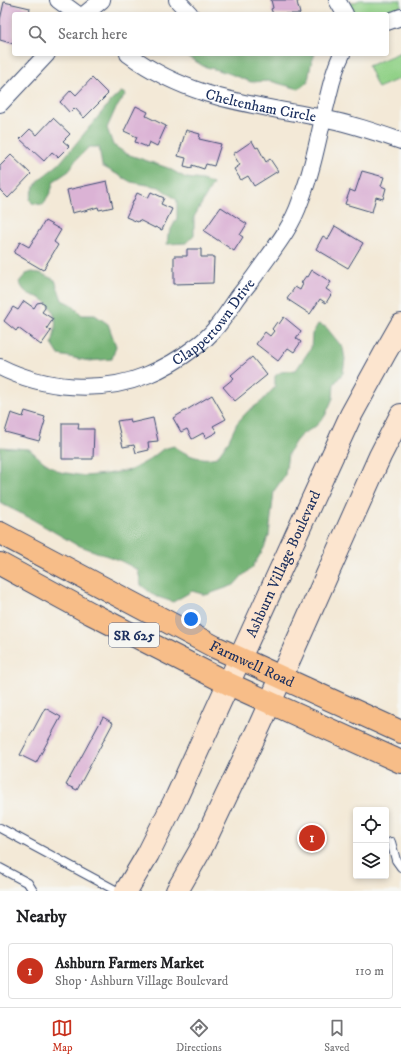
<!DOCTYPE html>
<html lang="en">
<head>
<meta charset="utf-8">
<style>
  body { margin:0; font-family:"IM FELL DW Pica",serif; background:#f6f6f6; color:#202124 }
  .controls { position:absolute; right:12px; bottom:12px; display:grid; overflow:hidden; border-radius:4px; box-shadow:0 2px 6px #0003 }
  .controls button { width:36px; height:36px; display:grid; place-items:center; padding:0; border:0; border-bottom:1px solid #e0e0e0; background:#fff; color:#202124; font:20px sans-serif }
  .you { position:absolute; left:191px; top:619px; width:14px; height:14px; margin:-10px; border:3px solid #fff; border-radius:50%; background:#1a73e8; box-shadow:0 0 0 6px #1a73e833 }
  .badge { display:grid; place-items:center; width:26px; height:26px; border-radius:50%; background:#c8321e; color:#fff; font-size:13px; font-weight:700 }
  .pin { position:absolute; translate:-50% -50%; border:2px solid #fff; box-shadow:0 1px 4px #0006 }
  .list { margin:0; padding:0; list-style:none }
  h2 { display:flex; justify-content:space-between; align-items:center; height:52px; margin:0; padding:0 16px; font-size:17px }
  h2 small { font-size:13px; font-weight:400; color:#757577 }
  .list li { display:grid; grid-template-columns:26px 1fr auto; gap:12px; align-items:center; box-sizing:border-box; height:56px; margin:0 8px 8px; padding:0 8px; border:1px solid #e0e0e0; border-radius:4px }
  .list b { display:block; font-size:15px; white-space:nowrap }
  .list p { margin:0; font-size:13px; white-space:nowrap; color:#757577 }
  .list em { font-size:13px; font-style:normal; color:#757577 }
  .icon { flex:none; width:22px; height:22px; fill:none; stroke:currentColor; stroke-width:2; stroke-linecap:round; stroke-linejoin:round }
  .map { position:relative; flex:none; width:401px; height:891px; overflow:hidden }
  .search { position:absolute; background:#fff; box-shadow:0 2px 6px #0003; left:12px; right:12px; top:12px; height:44px; display:flex; align-items:center; gap:10px; box-sizing:border-box; padding:0 14px; border-radius:4px; color:#757577; font-size:15px }
  .sheet { height:116px; background:#fff }
  nav { display:flex; justify-content:space-around; align-items:center; box-sizing:border-box; height:56px; border-top:1px solid #e0e0e0; background:#fff; font-size:11px; color:#757577 }
  nav a { display:grid; justify-items:center; gap:2px }
  nav .on { color:#c8321e }
  .map>svg:first-child { display:block }
  .green { fill:#91d187; stroke:#568072 }
  .forest { fill:#74b374; stroke:#487169 }
  .building { fill:#dbb3d5 }
  .lines { fill:none; stroke-linecap:round; stroke-linejoin:round }
  .service-casing { stroke:#3b4b70; stroke-width:10 }
  .minor-casing { stroke:#3b4b70; stroke-width:18 }
  .secondary-casing { stroke:#3b4b70; stroke-width:24 }
  .primary-casing { stroke:#3b4b70; stroke-width:24 }
  .service { stroke:#fff; stroke-width:8 }
  .minor { stroke:#fff; stroke-width:16 }
  .secondary { stroke:#fce5cf; stroke-width:22 }
  .primary { stroke:#f7bd88; stroke-width:22 }
  .labels { text-anchor:middle; stroke-width:4; stroke-linejoin:round; paint-order:stroke }
  .shield { fill:#f6f6f2; stroke:#5d6b8a; stroke-width:1 }
  .shield-label { font-size:14px; font-weight:bold; fill:#1b2f5e }
  .street-label { font-size:15px; fill:#1b2f5e; stroke:#f6f6f2 }
</style>
</head>
<body>
<div class="map">
<svg width="401" height="891" viewBox="0 0 401 891">
  <rect width="100%" height="100%" fill="#f6f6f2"/>
  <filter id="ink" filterUnits="userSpaceOnUse"><feTurbulence type="fractalNoise" baseFrequency=".025" numOctaves="2"/><feDisplacementMap in="SourceGraphic" scale="8" xChannelSelector="R" yChannelSelector="G"/><feConvolveMatrix kernelMatrix="1 2 1 2 8 2 1 2 1" color-interpolation-filters="sRGB"/></filter>
  <filter id="wash" filterUnits="userSpaceOnUse"><feTurbulence type="fractalNoise" baseFrequency=".012" numOctaves="4" result="noise"/><feDisplacementMap in="SourceGraphic" scale="16" xChannelSelector="R" yChannelSelector="G"/><feGaussianBlur stdDeviation="0.9" result="paint"/><feColorMatrix in="noise" values="0 0 0 0 0 0 0 0 0 0 0 0 0 0 0 0 0 1.4 0 .05"/><feComposite in="paint" operator="in"/></filter>
  <g filter="url(#wash)">
    <rect width="100%" height="100%" fill="#f3e9d7"/>
    <!-- green -->
    <path class="green" d="M360,0H401V6L381,14H354L347,5Z
      M401,52V78L378,88L368,66Z"/>
    <!-- forest -->
    <path class="forest" d="M184,54H315L311,64L308,81L299,89L270,81L251,82L228,73L203,66Z
      M121,92L126,94L115,110L107,128L113,145L127,154L168,168L186,178L202,180L213,184L194,217V235L186,243L167,244L168,235L177,218V200L159,187L131,182L102,166L99,147H89L75,161L69,171L54,181L51,191L43,205L32,203L30,199L34,187L41,178L59,164L111,101Z
      M32,272L40,273L55,280L62,300L72,305L82,315H95L108,324L116,346L112,359L89,361L59,355L52,344C57,325 59,309 40,298C36,296 29,295 26,292C23,290 21,285 19,282L26,274Z
      M318,324L326,327L343,348L345,359L343,373L334,384L333,398L325,416L316,426L301,435L295,442L288,454L285,475L274,491L269,535L264,548L252,568L242,576L234,585L206,595L192,591L173,602L155,596L141,585L138,570L121,561L75,544L30,518L0,503V447L29,449L44,462L60,472L85,476L106,474L131,470L149,460L163,449L174,446C188,456 200,461 217,457L229,440L237,423L248,411L261,402L275,387V376L281,372L296,370L311,348L312,334Z"/>
    <g id="blocks">
      <!-- building -->
      <path class="building" d="M271,0H301L297,2L300,14H273L271,9L273,8Z
        M4,2L30,8L29,14H14V44L0,40V20Z
        M92,78L108,94L84,118L75,108L70,113L60,102L71,90L76,95Z
        M136,106L148,112L146,116L166,126L157,146L149,142L147,147L135,142L137,137L124,131Z
        M53,118L70,134L63,141L69,146L58,157L52,152L44,161L20,139L30,129L37,135Z
        M186,130L200,134L199,139L221,144L214,166L206,164L204,169L192,165V168L184,166L186,158L178,156Z
        M252,141L256,148L258,147L266,162L270,159L278,171L254,186L248,176L241,180L234,169L240,165L233,154Z
        M11,155L31,174L8,198L0,190V166Z
        M362,171L384,177L381,186L386,188L383,199L376,197L372,212L345,204L350,190L355,192Z
        M107,181L113,207L99,210L98,207L81,212L80,211L72,213L67,190Z
        M151,192L164,198L161,204L172,209L162,230L155,227V228L139,220L138,222L126,217L137,193L148,198Z
        M221,207L247,224L240,235L243,237L234,251L204,231Z
        M45,221L61,230L54,242L58,245L43,270L14,253L20,242L29,247Z
        M335,226L363,243L348,268L316,249L323,236L328,239Z
        M187,249H201V257H214L213,283L174,284V256H187Z
        M312,270L331,282L326,289L332,293L326,303L320,299L310,314L287,299L295,287L300,290L303,284L301,283L306,276L308,277Z
        M24,301L34,308L37,303L42,302L45,304V308L42,312L53,319L47,328L51,331L41,345L18,328L16,331L4,321L13,307L18,310Z
        M284,317L301,331L296,338L301,342L294,352L288,348L278,361L256,344L265,332L270,336L274,331L272,329L277,322L279,324Z
        M252,357L267,375L235,401L223,387L234,378L231,375Z
        M212,395L226,419L213,426L217,432L206,438L203,433L192,439L187,429L181,432L173,418Z
        M25,411L45,417L44,420L45,421L39,441L5,432L11,413L23,417Z
        M153,418L158,441L148,442L149,450L136,453L134,445L123,447L117,421L130,419L131,423Z
        M62,423H79L78,429H94L93,459H62Z
        M45,708L61,717L36,763L20,755Z
        M103,717L113,723L77,790L66,785Z"/>
    </g>
  </g>
  <g filter="url(#ink)">
    <use href="#blocks" fill-opacity="0" stroke="#3b4b70" stroke-width="1"/>
    <g class="lines">
      <defs>
        <path id="service" d="M0,828L117,891
          M391,842L396,860L401,867
          M0,868L28,883L33,891"/>
        <g id="minor">
          <path d="M58,0L77,14"/>
          <path d="M177,0L190,14"/>
          <path d="M337,0L345,14"/>
          <path d="M85,14L102,0"/>
          <path d="M387,22L401,17"/>
          <path id="s1" d="M128,54C189,99 251,104 322,118C349,123 375,132 401,141"/>
          <path d="M0,104L47,54"/>
          <path id="s2" d="M0,367C44,389 101,394 147,375C162,369 181,358 194,348C212,336 224,318 236,300C242,291 250,283 256,274C272,251 291,229 300,202C312,172 318,140 325,109C330,90 333,71 342,54"/>
        </g>
        <g id="secondary">
          <path id="s3" d="M126,891L148,854L177,796L351,415L385,353L401,325"/>
          <path d="M177,891L201,849L260,725L380,456L401,415"/>
        </g>
        <g id="primary">
          <path id="s4" d="M0,533L215,647L401,732"/>
          <path d="M0,564L90,613L229,684L401,762"/>
        </g>
      </defs>
      <!-- service casing -->
      <use href="#service" class="service-casing"/>
      <!-- minor casing -->
      <use href="#minor" class="minor-casing"/>
      <!-- secondary casing -->
      <use href="#secondary" class="secondary-casing"/>
      <!-- primary casing -->
      <use href="#primary" class="primary-casing"/>
      <!-- service -->
      <use href="#service" class="service"/>
      <!-- minor -->
      <use href="#minor" class="minor"/>
      <!-- secondary -->
      <use href="#secondary" class="secondary"/>
      <!-- primary -->
      <use href="#primary" class="primary"/>
    </g>
  </g>
  <g class="labels">
    <!-- shield labels -->
    <rect class="shield" x="109" y="623" width="50" height="24" rx="3"/>
    <g class="shield-label">
      <text x="134" y="640">SR 625</text>
    </g>
    <!-- street labels -->
    <g class="street-label">
      <text dy="5" stroke="none"><textPath href="#s1" startOffset="144">Cheltenham Circle</textPath></text>
      <text dy="5" stroke="none"><textPath href="#s2" startOffset="238">Clappertown Drive</textPath></text>
      <text dy="5" stroke="none"><textPath href="#s3" startOffset="363">Ashburn Village Boulevard</textPath></text>
      <text dy="5" stroke="none"><textPath href="#s4" startOffset="284">Farmwell Road</textPath></text>
    </g>
  </g>
</svg>
<div class="controls">
<button><svg class="icon" aria-label="locate" viewBox="0 0 24 24"><circle cx="12" cy="12" r="6"/><path d="M12 2v4M12 18v4M2 12h4M18 12h4"/></svg></button>
<button><svg class="icon" aria-label="layers" viewBox="0 0 24 24"><path d="M12 4l9 5-9 5-9-5zM3 14l9 5 9-5"/></svg></button>
</div>
<div class="you"></div>
<div class="pin badge" style="left:312px;top:838px">1</div>
<div class="search"><svg class="icon" aria-label="search" viewBox="0 0 24 24"><circle cx="10" cy="10" r="6"/><path d="M15 15l6 6"/></svg>Search here</div>
</div>
<section class="sheet">
<h2>Nearby<small></small></h2>
<ul class="list">
<li><span class="badge">1</span><div><b>Ashburn Farmers Market</b><p>Shop · Ashburn Village Boulevard</p></div><em>110 m</em></li>
</ul>
</section>
<nav>
<a class="on"><svg class="icon" aria-label="map" viewBox="0 0 24 24"><path d="M3 6l6-2 6 2 6-2v14l-6 2-6-2-6 2zM9 4v14M15 6v14"/></svg>Map</a>
<a><svg class="icon" aria-label="directions" viewBox="0 0 24 24"><path d="M12 3l9 9-9 9-9-9zM9 14v-3h6M13 9l2 2-2 2"/></svg>Directions</a>
<a><svg class="icon" aria-label="saved" viewBox="0 0 24 24"><path d="M7 4h10v16l-5-4-5 4z"/></svg>Saved</a>
</nav>
</body>
</html>
